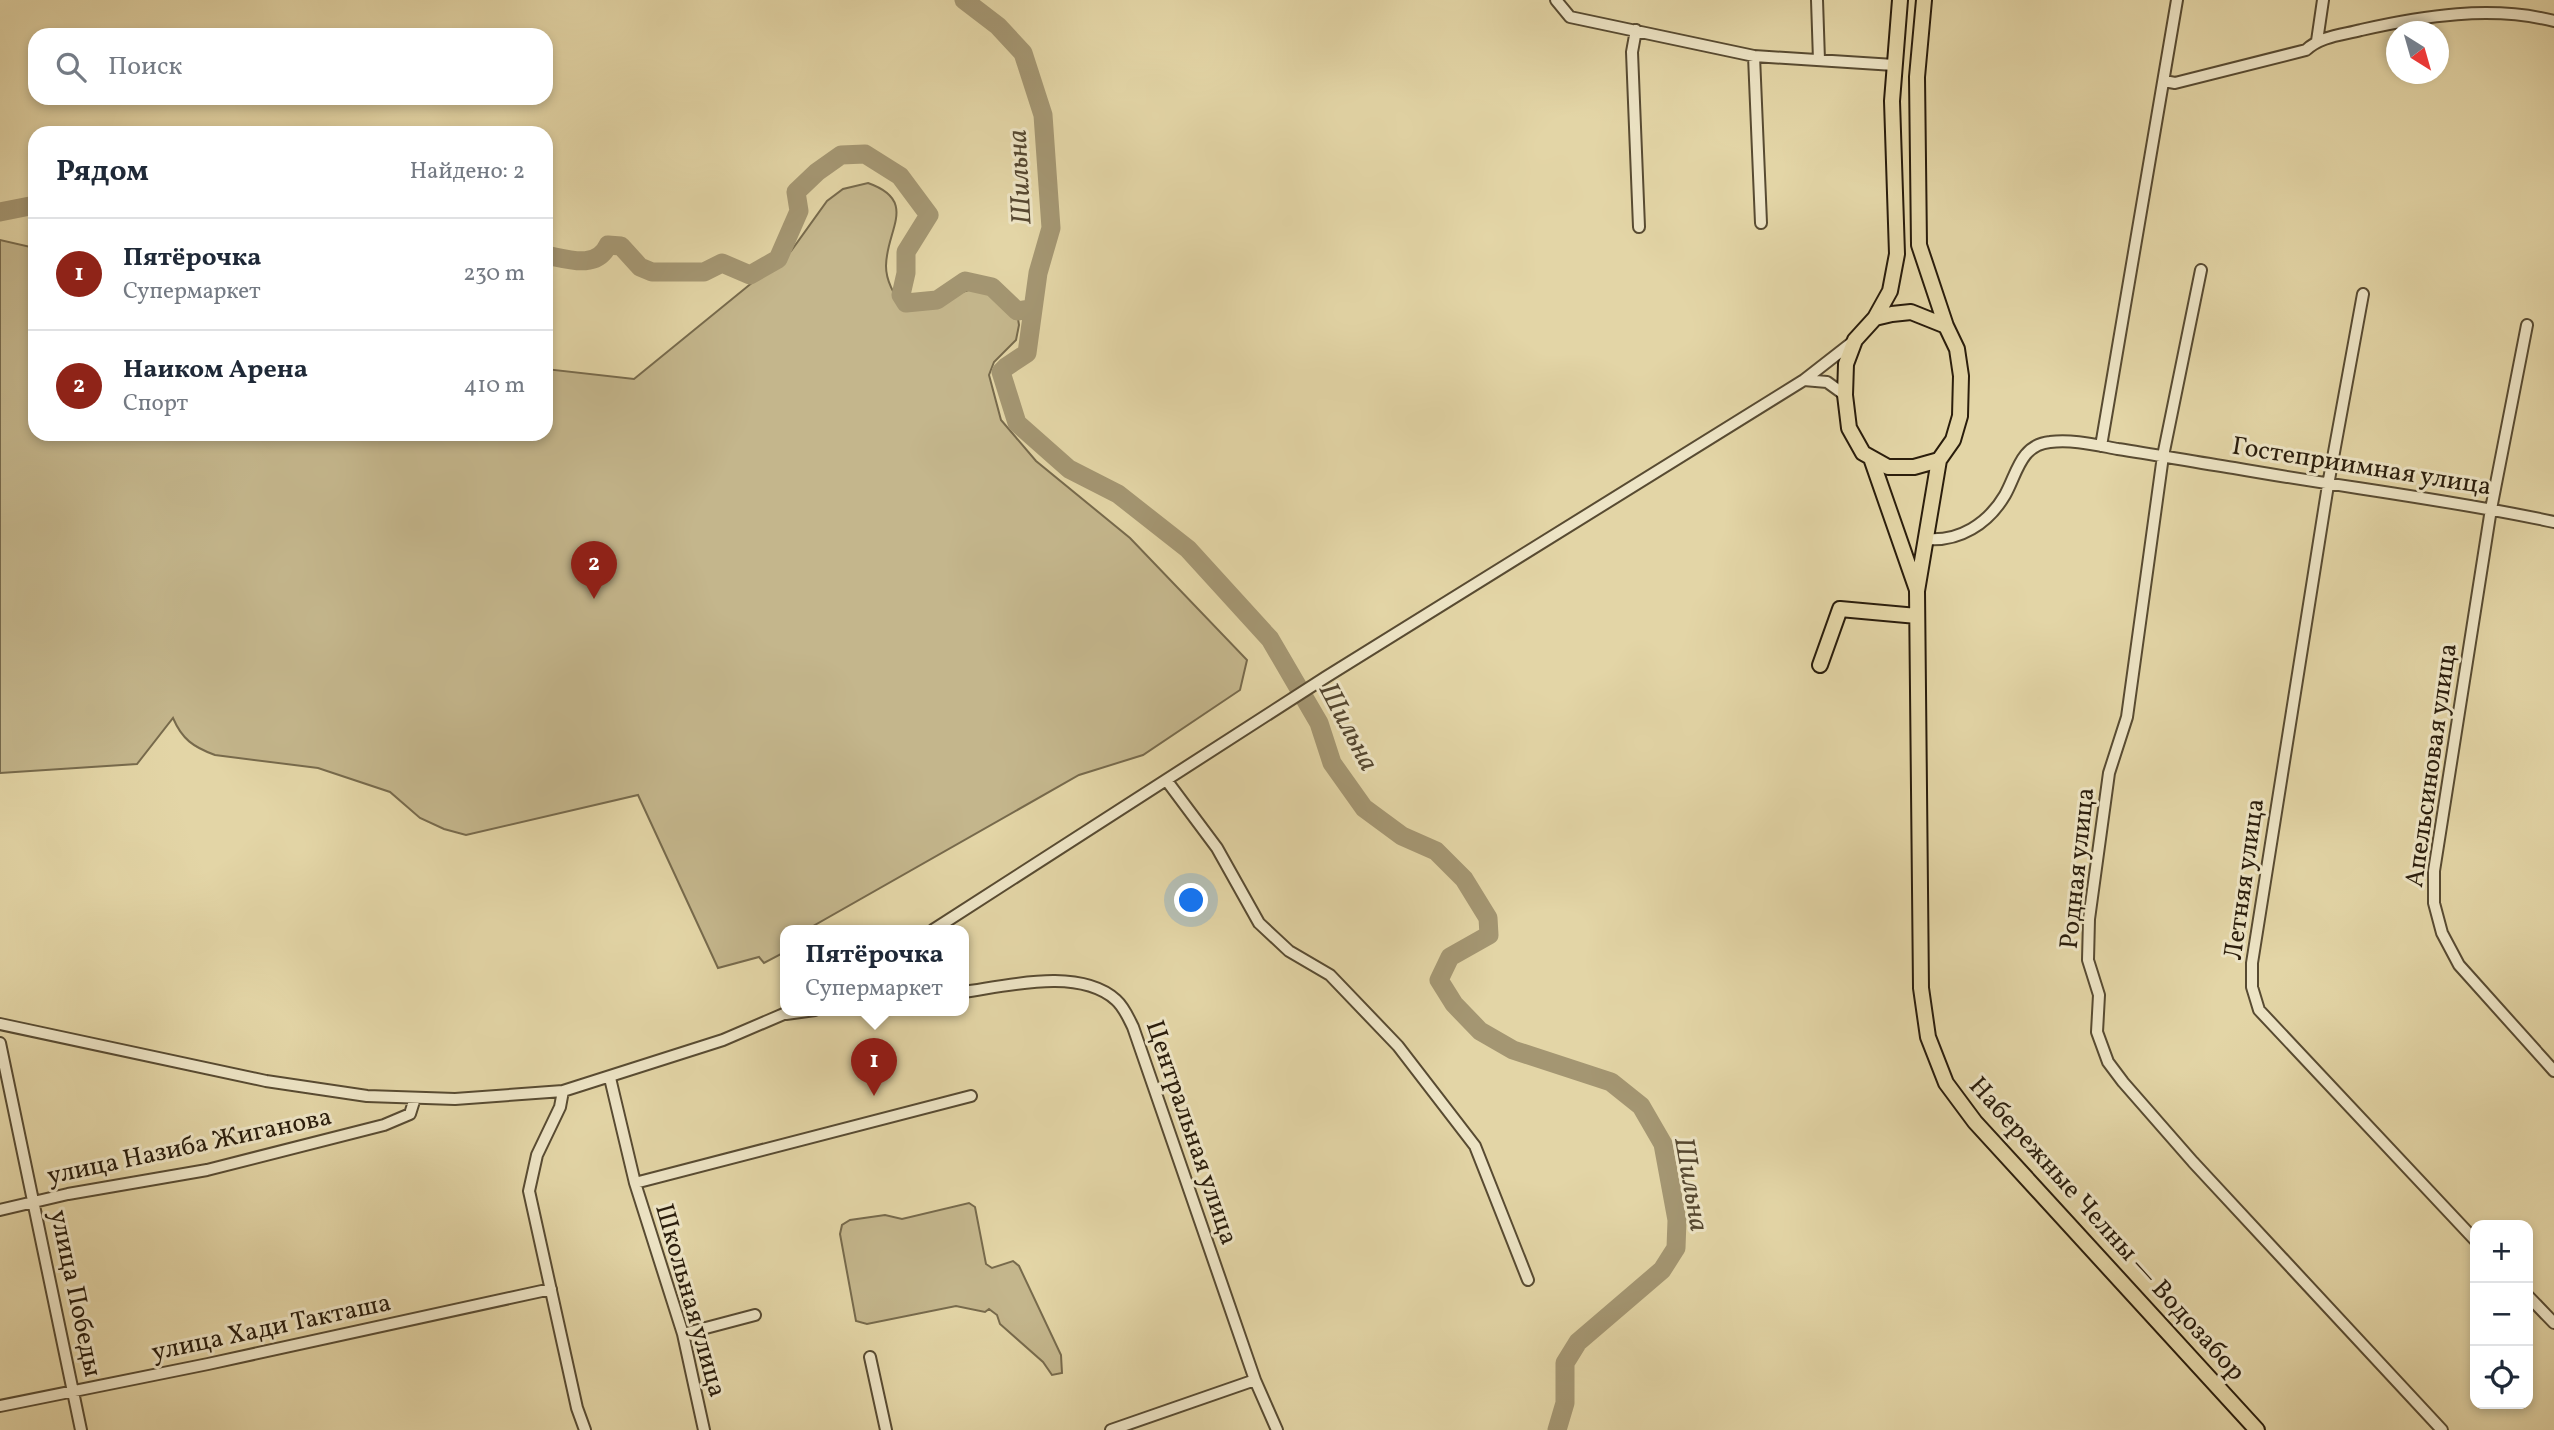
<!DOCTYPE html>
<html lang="ru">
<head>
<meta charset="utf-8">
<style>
  body { margin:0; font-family:Vollkorn,serif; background:#f2f2f3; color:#1f2937 }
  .controls { position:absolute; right:21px; bottom:21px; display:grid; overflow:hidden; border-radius:14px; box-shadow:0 4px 10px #0003 }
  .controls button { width:63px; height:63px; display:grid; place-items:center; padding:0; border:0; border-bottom:2px solid #e0e1e3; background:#fff; color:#1f2937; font:35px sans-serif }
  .compass { position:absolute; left:2386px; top:21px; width:63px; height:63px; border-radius:50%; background:#fff; box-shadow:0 4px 10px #0003; rotate:143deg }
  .you { position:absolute; left:1192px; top:901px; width:24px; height:24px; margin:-18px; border:5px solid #fff; border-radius:50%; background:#1a73e8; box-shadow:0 0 0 10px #1a73e833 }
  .badge { display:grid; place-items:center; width:46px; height:46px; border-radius:50%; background:#8f2418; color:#fff; font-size:23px; font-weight:700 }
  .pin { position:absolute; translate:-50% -58px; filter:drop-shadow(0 2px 4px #0008) }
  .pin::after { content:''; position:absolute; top:37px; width:24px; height:21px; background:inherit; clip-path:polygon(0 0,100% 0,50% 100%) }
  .popup { position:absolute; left:780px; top:925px; width:189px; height:91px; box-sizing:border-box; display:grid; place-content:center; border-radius:14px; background:#fff; filter:drop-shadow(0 2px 5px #0005); font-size:23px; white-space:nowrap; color:#747a83 }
  .popup b { font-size:26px; color:#1f2937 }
  .popup::after { content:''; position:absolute; left:50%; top:100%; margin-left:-14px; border:14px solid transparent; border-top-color:#fff }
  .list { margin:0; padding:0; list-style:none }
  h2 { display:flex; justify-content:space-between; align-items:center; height:91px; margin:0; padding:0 28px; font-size:30px }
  h2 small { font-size:23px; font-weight:400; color:#747a83 }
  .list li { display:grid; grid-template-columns:46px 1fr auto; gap:21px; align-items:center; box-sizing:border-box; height:112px; padding:0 28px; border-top:2px solid #e0e1e3 }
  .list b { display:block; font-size:26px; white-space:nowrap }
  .list p { margin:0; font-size:23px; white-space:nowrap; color:#747a83 }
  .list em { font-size:23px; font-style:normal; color:#747a83 }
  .icon { flex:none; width:38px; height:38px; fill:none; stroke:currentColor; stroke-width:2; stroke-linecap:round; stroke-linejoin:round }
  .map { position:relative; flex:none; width:2554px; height:1430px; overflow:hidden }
  .search { position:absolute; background:#fff; box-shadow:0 4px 10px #0003; left:28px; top:28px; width:525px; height:77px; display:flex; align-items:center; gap:18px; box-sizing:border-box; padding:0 24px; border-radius:21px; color:#747a83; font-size:26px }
  .panel { position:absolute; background:#fff; box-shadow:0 4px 10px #0003; left:28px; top:126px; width:525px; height:315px; border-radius:21px }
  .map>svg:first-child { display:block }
  .green { fill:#c4b68c; stroke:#776a4c; stroke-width:2 }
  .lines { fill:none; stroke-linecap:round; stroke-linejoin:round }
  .river { stroke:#a49672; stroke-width:19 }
  .minor-casing { stroke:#584b32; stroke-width:14 }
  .major-casing { stroke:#2a1d0c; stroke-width:18 }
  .minor { stroke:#ede4c5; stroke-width:10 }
  .major { stroke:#e3d5a6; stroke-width:14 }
  .labels { text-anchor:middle; stroke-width:6; stroke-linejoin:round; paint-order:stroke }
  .street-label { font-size:26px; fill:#2a1d0c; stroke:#ede4c5 }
  .water-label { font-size:28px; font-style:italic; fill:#554730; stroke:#ede4c5 }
</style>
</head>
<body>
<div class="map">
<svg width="2554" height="1430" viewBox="0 0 2554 1430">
  <rect width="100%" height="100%" fill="#e3d5a6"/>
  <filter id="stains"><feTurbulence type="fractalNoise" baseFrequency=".00286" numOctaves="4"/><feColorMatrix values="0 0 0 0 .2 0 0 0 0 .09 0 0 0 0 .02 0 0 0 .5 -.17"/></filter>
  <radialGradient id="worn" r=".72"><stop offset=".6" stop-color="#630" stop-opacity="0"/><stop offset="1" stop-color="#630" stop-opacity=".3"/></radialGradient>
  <!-- green -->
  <path class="green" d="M868,183C919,201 886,230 886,266C886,281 894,294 902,306H937L956,294L978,287L998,289L1008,295L1016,306L1019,325L1016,340L994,362L989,375L1001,420L1036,461L1130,538L1247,660L1240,690L1143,755L1079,775L806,930H785V952L764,963L759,957L718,968L638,795L466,835L444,829L420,818L390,792L318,768L215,755C193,747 182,739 173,718L137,764L0,773V240L35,248V434H546V369L634,379L791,251L827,201L843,189Z
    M969,1203L975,1207L986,1264L992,1268L1013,1261L1019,1266L1061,1355L1062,1373L1052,1375L1043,1362L1000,1324L997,1315L989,1309L985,1312L956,1306L867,1324L856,1321L840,1234L842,1225L850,1220L885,1215L902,1219Z"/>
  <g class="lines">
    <!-- river -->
    <path class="river" d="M964,0L998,26L1023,53L1043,115L1051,228L1038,273L1027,353L1006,367L1001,372L1017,423L1069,469L1118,494L1188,549L1270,639L1319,723L1332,763L1364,808L1402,836L1436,851L1464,879L1488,918L1489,935L1450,957L1439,980L1454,1004L1480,1031L1513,1050L1611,1082L1641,1106L1663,1144L1677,1220L1676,1248L1662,1270L1578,1342L1565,1363V1403L1557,1430
      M0,212L35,205
      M546,255C567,259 597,270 608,245L621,246L640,267L652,272H704L722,263L750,275L778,259L799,211L796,192L817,172L841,155L865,154L900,176L929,215L906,252V273L901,295L906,303L937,300L965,281L992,287L1017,311L1031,309"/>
    <defs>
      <path id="minor" d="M1556,0L1570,17L1754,56L1894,65
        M1817,0L1819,60
        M1636,30L1632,52L1639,227
        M2317,41L2323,0
        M1754,56L1761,223
        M2164,81L2175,83L2306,50C2321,36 2342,35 2361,30C2423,16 2491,5 2554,21
        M2201,270L2163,456L2127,717L2109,773L2089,919L2088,960L2099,995L2097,1032L2108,1062L2123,1082L2193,1162L2442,1430
        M2363,294L2328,485L2252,963V987L2259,1010L2475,1240
        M2527,325L2491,509L2434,871V903L2442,933L2459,965L2554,1071
        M1804,380L1827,382L1845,395
        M2101,446L2177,0
        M1926,539C1959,542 1988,524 2005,495C2017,474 2020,445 2050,442C2072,439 2096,445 2118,449C2157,455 2195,462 2234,468C2340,487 2448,499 2554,522
        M1167,781L1217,848L1259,923L1289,951L1330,975L1398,1046L1475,1146L1528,1280
        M933,930L1326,677L1804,380L1854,341
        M963,992C1007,986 1079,967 1116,1000C1124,1007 1128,1017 1133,1027L1255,1380L1277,1430
        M786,1014L815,1010
        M0,1024L266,1081L367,1096L455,1099L563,1091L723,1040L793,1010
        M0,1043L81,1430
        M610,1078L635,1183L683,1334L704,1430
        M563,1091L560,1107L537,1155L529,1191L577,1408L585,1430
        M635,1183L971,1096
        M0,1210L68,1194L207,1170L384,1125L410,1114L415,1098
        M2528,1296L2554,1323
        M683,1334L755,1315
        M870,1357L886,1430
        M0,1406L208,1364L551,1289
        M1111,1430L1255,1380"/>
      <path id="major" d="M1924,0L1917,77L1919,245L1946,326L1957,349L1961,376L1960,416L1953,440L1939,460L1914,467H1888L1863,453L1849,428L1845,395L1846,364L1855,340L1875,318L1892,314L1911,312L1946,326
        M1875,318L1890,291L1897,254L1892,101L1900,0
        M1871,458L1917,590
        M1939,460L1917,591L1921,988L1928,1037L1946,1083L1975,1122L2257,1430
        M1820,665L1840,609L1917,616"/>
    </defs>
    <!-- minor casing -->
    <use href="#minor" class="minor-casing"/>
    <!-- major casing -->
    <use href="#major" class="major-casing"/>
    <!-- minor -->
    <use href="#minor" class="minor"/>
    <!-- major -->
    <use href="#major" class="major"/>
  </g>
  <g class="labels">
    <!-- street labels -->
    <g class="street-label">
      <text transform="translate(2362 465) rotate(9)" y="9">Гостеприимная улица</text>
      <text transform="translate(2430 765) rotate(-82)" y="9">Апельсиновая улица</text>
      <text transform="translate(2076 868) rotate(-84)" y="9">Родная улица</text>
      <text transform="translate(2243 879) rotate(-82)" y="9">Летняя улица</text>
      <text transform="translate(1193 1132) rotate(71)" y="9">Центральная улица</text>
      <text transform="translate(189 1145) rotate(-12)" y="9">улица Назиба Жиганова</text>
      <text transform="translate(2108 1228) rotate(48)" y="9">Набережные Челны — Водозабор</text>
      <text transform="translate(77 1293) rotate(78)" y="9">улица Победы</text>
      <text transform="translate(692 1300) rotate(74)" y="9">Школьная улица</text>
      <text transform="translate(271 1326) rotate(-12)" y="9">улица Хади Такташа</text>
    </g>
    <!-- water labels -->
    <g class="water-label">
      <text transform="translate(1018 177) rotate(-93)" y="10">Шильна</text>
      <text transform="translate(1350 726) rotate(62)" y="10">Шильна</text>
      <text transform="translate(1693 1184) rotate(80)" y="10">Шильна</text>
    </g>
  </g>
  <rect width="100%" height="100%" filter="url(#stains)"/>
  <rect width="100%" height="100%" fill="url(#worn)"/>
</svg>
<div class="controls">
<button>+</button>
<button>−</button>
<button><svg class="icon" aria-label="locate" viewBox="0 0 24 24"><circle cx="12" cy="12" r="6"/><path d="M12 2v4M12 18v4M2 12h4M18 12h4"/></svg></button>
</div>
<svg class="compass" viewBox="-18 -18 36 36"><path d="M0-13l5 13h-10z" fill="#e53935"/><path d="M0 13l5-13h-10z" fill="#747a83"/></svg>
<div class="you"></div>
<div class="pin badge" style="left:874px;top:1096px">1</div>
<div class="popup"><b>Пятёрочка</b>Супермаркет</div>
<div class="pin badge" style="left:594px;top:599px">2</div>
<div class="search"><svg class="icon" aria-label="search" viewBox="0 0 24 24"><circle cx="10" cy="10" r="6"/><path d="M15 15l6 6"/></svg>Поиск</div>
<section class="panel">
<h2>Рядом<small>Найдено: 2</small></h2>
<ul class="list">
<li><span class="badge">1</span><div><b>Пятёрочка</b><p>Супермаркет</p></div><em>230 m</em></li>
<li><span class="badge">2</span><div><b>Наиком Арена</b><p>Спорт</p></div><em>410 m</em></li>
</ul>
</section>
</div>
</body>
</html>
